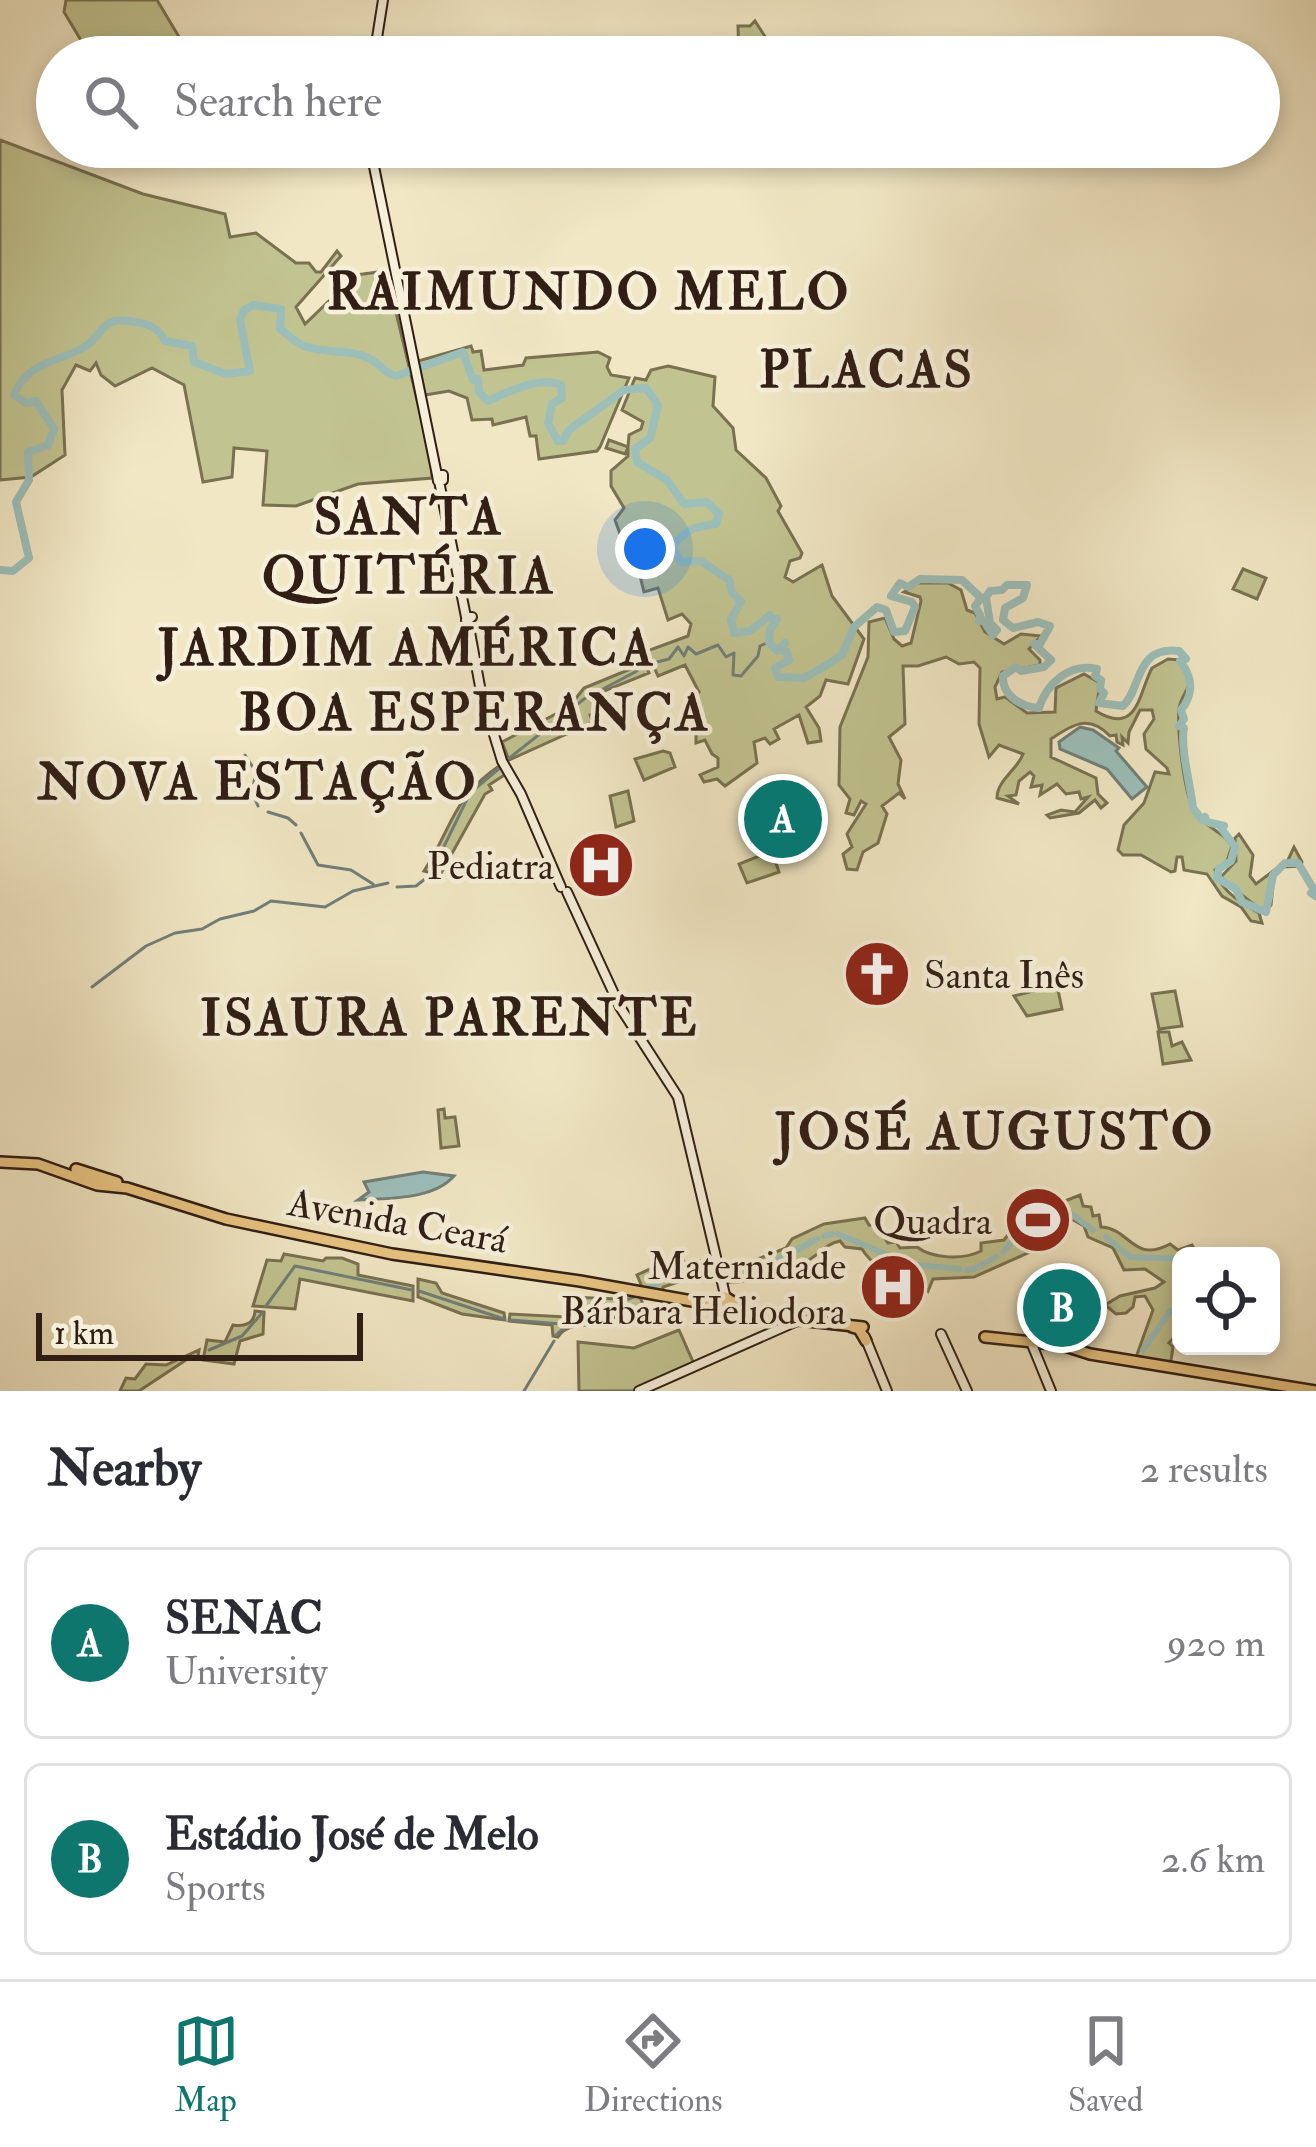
<!DOCTYPE html>
<html lang="en">
<head>
<meta charset="utf-8">
<style>
  body { margin:0; font-family:"IM FELL Double Pica",serif; background:#f7f7f7; color:#2b2b33 }
  .controls { position:absolute; right:36px; bottom:36px; display:grid; overflow:hidden; border-radius:18px; box-shadow:0 6px 18px #0003 }
  .controls button { width:108px; height:108px; display:grid; place-items:center; padding:0; border:0; border-bottom:3px solid #e1e1e2; background:#fff; color:#2b2b33; font:60px sans-serif }
  .scale { position:absolute; left:36px; bottom:30px; width:327px; box-sizing:border-box; padding-left:12px; border:6px solid #311f15; border-top:0; font-size:33px; line-height:42px; white-space:nowrap; color:#311f15; -webkit-text-stroke:9px #f6efd9; paint-order:stroke }
  .you { position:absolute; left:645px; top:549px; width:42px; height:42px; margin:-30px; border:9px solid #fff; border-radius:50%; background:#1a73e8; box-shadow:0 0 0 18px #1a73e833 }
  .badge { display:grid; place-items:center; width:78px; height:78px; border-radius:50%; background:#0f766e; color:#fff; font-size:39px; font-weight:700 }
  .pin { position:absolute; translate:-50% -50%; border:6px solid #fff; box-shadow:0 3px 12px #0006 }
  .list { margin:0; padding:0; list-style:none }
  h2 { display:flex; justify-content:space-between; align-items:center; height:156px; margin:0; padding:0 48px; font-size:51px }
  h2 small { font-size:39px; font-weight:400; color:#7c7c81 }
  .list li { display:grid; grid-template-columns:78px 1fr auto; gap:36px; align-items:center; box-sizing:border-box; height:192px; margin:0 24px 24px; padding:0 24px; border:3px solid #e1e1e2; border-radius:18px }
  .list b { display:block; font-size:45px; white-space:nowrap }
  .list p { margin:0; font-size:39px; white-space:nowrap; color:#7c7c81 }
  .list em { font-size:39px; font-style:normal; color:#7c7c81 }
  .icon { flex:none; width:66px; height:66px; fill:none; stroke:currentColor; stroke-width:2; stroke-linecap:round; stroke-linejoin:round }
  .map { position:relative; flex:none; width:1316px; height:1391px; overflow:hidden }
  .search { position:absolute; background:#fff; box-shadow:0 6px 18px #0003; left:36px; right:36px; top:36px; height:132px; display:flex; align-items:center; gap:30px; box-sizing:border-box; padding:0 42px; border-radius:66px; color:#7c7c81; font-size:45px }
  .sheet { height:588px; background:#fff }
  nav { display:flex; justify-content:space-around; align-items:center; box-sizing:border-box; height:168px; border-top:3px solid #e1e1e2; background:#fff; font-size:33px; color:#7c7c81 }
  nav a { display:grid; justify-items:center; gap:6px }
  nav .on { color:#0f766e }
  .map>svg:first-child { display:block }
  .green { fill:#c1c390; stroke:#797152; stroke-width:3 }
  .water { fill:#9cbfba; stroke:#717f78; stroke-width:3 }
  .lines { fill:none; stroke-linecap:round; stroke-linejoin:round }
  .stream { stroke:#717f78; stroke-width:3 }
  .canal { stroke:#9cbfba; stroke-width:6 }
  .river { stroke:#9cbfba; stroke-width:8 }
  .secondary-casing { stroke:#311f15; stroke-width:12 }
  .primary-casing { stroke:#311f15; stroke-width:14 }
  .secondary { stroke:#f6efd9; stroke-width:8 }
  .primary { stroke:#e8c482; stroke-width:9 }
  .labels { text-anchor:middle; stroke-width:9; stroke-linejoin:round; paint-order:stroke }
  .poi-label { font-size:39px; fill:#311f15; stroke:#f6efd9; text-anchor:end }
  .street-label { font-size:39px; fill:#311f15; stroke:#f6efd9 }
  .district-label { font-size:51px; font-weight:bold; letter-spacing:3px; fill:#311f15; stroke:#f6efd9 }
</style>
</head>
<body>
<div class="map">
<svg width="1316" height="1391" viewBox="0 0 1316 1391">
  <rect width="100%" height="100%" fill="#f1e7c4"/>
  <filter id="stains"><feTurbulence type="fractalNoise" baseFrequency=".00167" numOctaves="4"/><feColorMatrix values="0 0 0 0 .2 0 0 0 0 .09 0 0 0 0 .02 0 0 0 .5 -.17"/></filter>
  <radialGradient id="worn" r=".72"><stop offset=".6" stop-color="#630" stop-opacity="0"/><stop offset="1" stop-color="#630" stop-opacity=".3"/></radialGradient>
  <!-- green -->
  <path class="green" d="M66,0H157L191,57H91L64,12Z
    M755,21L778,57H739L738,26H750Z
    M0,140L143,194L225,214L230,237L256,233L296,263H309L316,272H321L337,251L341,256L296,307L305,324L356,275L386,271L431,458L432,478L358,484L296,506L263,505L267,451L234,448L232,477L203,482L184,385L152,368L115,386L101,375L96,363L90,371L76,365L62,390L65,455L31,477L0,480Z
    M471,346L473,352L481,351L484,370L523,365L526,358L598,352L610,358L607,367L611,375L629,378L600,447L597,451L539,459L536,436H530L526,417L493,425L492,419L472,420L467,398L449,391L425,395L418,361Z
    M668,366L715,377L713,406L733,428L736,450L766,478L781,506L778,511L802,553L800,558L790,561L785,577L793,582L822,565L832,596L864,639L848,684L826,680L820,696L806,707L819,728L821,741L808,743L799,715L774,729L779,739L770,744L765,738L754,742L757,763L725,786L717,779L704,782L700,775L718,767V758L712,754L705,740L696,743V717L688,714L687,699L699,692L685,665L658,676L647,651L688,636L691,624L682,614L668,620L658,588L644,592L639,572L647,569L648,557L655,551L654,542L641,545L639,538L632,540L629,533L620,534L615,520L624,508L611,486V471L628,456V448L625,454L606,448L609,440L628,447L629,435L641,429L643,422L622,410L635,378L646,380L651,370Z
    M1243,569L1266,578L1257,599L1233,589Z
    M918,583H948L961,590L967,610L975,613L985,632L1004,644L1021,634L1041,636L1029,649L1040,660V665L1002,672L995,687L997,699L1005,697L1027,713L1055,712L1056,688L1084,674L1100,683L1096,711C1138,737 1139,692 1152,668L1168,659L1180,660L1190,682C1187,692 1180,699 1179,709C1177,730 1184,798 1196,814C1206,828 1223,831 1232,846L1227,861L1215,870C1219,889 1242,904 1259,913L1262,923L1251,921L1241,907L1222,896L1207,874L1184,870L1182,857H1177L1175,871L1171,872L1141,855H1123L1118,850L1124,825L1144,803L1155,772L1169,774L1167,768L1146,749L1144,734L1154,719L1152,710H1140L1129,732L1128,743L1122,737L1123,745L1117,742L1116,735L1110,736C1089,714 1073,724 1051,739V757L1096,778L1098,794L1107,803L1101,808L1095,800L1079,813L1050,818L1047,815L1061,810L1075,812L1088,797L1081,799L1079,792L1066,794L1057,784L1040,795L1042,785L1031,787L1034,776L1030,772L1019,781L1016,795L1008,796L1019,804L997,798C997,780 1018,769 1023,754L999,745L989,757L979,724L980,668L974,662L959,664L946,657L918,666H903L905,724L889,737L901,760L898,784L905,799L899,793L882,806L887,814L878,843L863,852L857,870L847,869L843,854L852,847L847,834L866,804L861,801L854,815L846,813L850,799L839,785L840,727L868,657L869,622L885,618L894,639L902,646L911,643L921,601L920,597L904,592Z
    M645,663L649,673L594,695L600,710L590,715L593,722L509,760L502,742L569,707L584,688Z
    M663,751L670,753L675,767L644,780L635,759Z
    M502,764L506,774L489,785L492,790L485,794L440,875L424,871C454,825 451,798 502,764Z
    M628,791L634,821L616,827L610,796Z
    M1239,834L1253,855L1250,876L1256,884L1288,860L1294,847L1302,862L1301,866L1283,867L1274,874L1271,905L1265,913L1220,878L1236,861L1235,838Z
    M772,851L779,872L747,883L739,864Z
    M1057,985L1062,1009L1027,1016L1014,996Z
    M1175,991L1182,1026L1159,1029L1152,994Z
    M1158,1032H1169L1172,1046L1182,1042L1191,1060L1163,1064Z
    M444,1109L445,1118L455,1117L459,1146L441,1148L438,1110Z
    M1049,1191L1065,1201L1080,1195L1083,1206L1091,1207L1093,1216L1099,1215L1101,1227C1130,1228 1133,1264 1170,1244L1178,1250L1192,1245L1199,1256H1181V1329L1169,1343L1173,1347L1170,1367L1135,1360L1153,1310L1145,1296L1135,1297L1133,1307L1126,1313L1116,1314L1105,1305L1120,1296L1155,1288L1164,1282L1145,1269L1124,1270L1113,1248L1088,1237L1084,1226L1066,1216L1037,1225L1039,1236L1027,1242L1030,1252L974,1277L933,1279L928,1291C910,1269 880,1279 862,1249L845,1247L840,1241C825,1244 820,1254 807,1261C784,1273 745,1285 721,1282L719,1277L681,1281L663,1287V1291L643,1289L637,1275L680,1255L685,1263L713,1259L723,1264L750,1262L786,1248L792,1239L824,1224L865,1218L869,1225L876,1226L888,1243L896,1242L900,1248L917,1247C933,1259 963,1260 981,1251V1243L1004,1240L1010,1232L1009,1225L1014,1224L1029,1198Z
    M284,1254L323,1261L326,1258H342L358,1264V1275L413,1286V1301L300,1279L295,1309L253,1306L267,1260L281,1261Z
    M418,1279L436,1283L442,1293L504,1313L505,1320L462,1314L418,1297Z
    M1076,1284L1080,1330L1047,1332L1043,1286Z
    M620,1292L638,1293L643,1304L622,1318L604,1317C592,1331 570,1319 558,1337L553,1336L552,1325L509,1321L510,1314L567,1317L570,1297L618,1299Z
    M255,1311L264,1312L263,1334L240,1341L234,1364L203,1360L207,1340L225,1342L233,1325C244,1327 254,1324 255,1311Z
    M679,1330L694,1364L638,1391H579L578,1342L634,1348Z
    M199,1350L198,1357L189,1358L139,1391H120L126,1378L135,1379L146,1364L166,1365Z"/>
  <!-- water -->
  <path class="water" d="M1080,727L1093,730L1119,748L1116,751L1147,787L1132,799L1107,769L1060,749L1059,742Z
    M423,1172L454,1176C433,1200 388,1198 358,1200L369,1192L364,1182Z"/>
  <g class="lines">
    <!-- stream -->
    <path class="stream" d="M653,663L669,659L678,647L684,656L688,647L696,654L718,645L726,657L734,653L733,675L741,676L758,656L760,646L769,642
      M245,755L256,772L252,792L258,806
      M507,760L584,699L637,671
      M268,812L288,818L296,825
      M301,833L318,865L351,870L373,884
      M431,873L470,793L501,767
      M397,887L416,886L425,879
      M92,987L146,946L175,933L202,929L220,919L254,911L271,901L325,907L353,891L388,883
      M419,1291L504,1319
      M266,1306L295,1266L412,1290
      M510,1320L562,1324
      M556,1335L569,1323L636,1296
      M209,1350L242,1336L262,1313
      M524,1391L554,1341"/>
    <!-- canal -->
    <path class="canal" d="M838,1234L902,1261
      M824,1236L832,1234
      M1106,1237L1130,1257L1181,1259
      M1003,1252C1024,1233 1023,1208 1056,1203L1093,1230
      M917,1265L960,1269
      M980,1266L996,1257
      M967,1270L976,1268
      M651,1286L671,1276L717,1268L743,1272L761,1269L817,1239
      M1143,1350L1170,1311L1181,1309"/>
    <!-- river -->
    <path class="river" d="M0,570L13,571L29,558L16,502L29,480L28,452L48,445L54,429L36,401L26,403L14,395C27,363 53,363 81,349C108,335 96,315 135,322C150,324 158,328 165,341L192,346L194,362L226,374L250,371L240,320L244,310L253,305L281,309L280,329C289,334 293,342 304,346C326,354 351,348 372,360C382,366 384,373 396,376L463,352L473,380L478,379L479,392L488,401C507,392 539,376 561,385L562,398L552,404L548,423L558,441H563L569,430L624,390L646,388L658,405L650,438L635,449L637,462L667,480L684,504L707,502L719,514L716,524C694,527 687,528 672,547L681,562L701,561L729,580L732,592L741,602L731,619L734,633L750,631L770,615L772,619H777L770,630L769,642L777,651L785,643L781,650L787,652L789,660L775,668L778,677L804,678L830,663L842,655L854,627L877,607L886,610L894,632L905,631L915,607L912,602L891,596L900,583L908,587L920,579L962,580L981,598L975,606L980,615L979,621L983,620L993,635L997,630L990,623L986,597L990,591L1002,590L1007,585H1027L1023,598L1005,608L1003,620L1013,628L1038,622L1050,626L1040,644H1034L1051,660L1044,667L1021,671L1016,667L1003,676C1002,697 1023,707 1039,708C1046,685 1069,662 1097,669L1095,676L1101,680L1100,689L1104,693L1099,703L1123,706C1142,689 1134,646 1179,651L1186,659L1180,661C1195,680 1192,697 1181,710L1184,719L1179,726L1184,728C1180,748 1191,787 1193,808L1202,820L1205,817L1207,822L1224,826L1221,828L1235,847L1231,861L1219,869L1217,878L1236,889L1242,902L1266,912L1273,875L1285,863H1298L1314,890L1311,893L1316,896"/>
    <defs>
      <path id="secondary" d="M374,57L383,0
        M370,147L437,475
        M437,475H443V480L438,481Z
        M439,481L466,617H472L466,620
        M468,621L481,692L502,761L521,794L561,887
        M567,892L620,1007L678,1097L726,1299
        M941,1334L967,1391
        M865,1337L887,1391
        M1031,1342L1051,1391
        M639,1391L797,1321"/>
      <path id="primary" d="M0,1162L38,1164L97,1185L127,1188L226,1219L392,1254L580,1281L798,1320L863,1327
        M76,1169L117,1182
        M725,1297L741,1307
        M852,1327L859,1329L866,1341
        M985,1337L1062,1345L1090,1354L1315,1391"/>
    </defs>
    <!-- secondary casing -->
    <use href="#secondary" class="secondary-casing"/>
    <!-- primary casing -->
    <use href="#primary" class="primary-casing"/>
    <!-- secondary -->
    <use href="#secondary" class="secondary"/>
    <!-- primary -->
    <use href="#primary" class="primary"/>
  </g>
  <!-- icons -->
  <defs>
    <symbol id="hospital-disc" viewBox="-11 -11 22 22"><circle r="9.5" fill="#8f2418" stroke="#f6efd9"/><path d="M-5-5h3v3.5h4V-5h3V5h-3V1.5h-4V5h-3Z" fill="#fff"/></symbol>
    <symbol id="church-disc" viewBox="-11 -11 22 22"><circle r="9.5" fill="#8f2418" stroke="#f6efd9"/><path d="M-1.2-6h2.4v3.5h3.3v2.4h-3.3V6h-2.4V-.1h-3.3v-2.4h3.3Z" fill="#fff"/></symbol>
    <symbol id="stadium-disc" viewBox="-11 -11 22 22"><circle r="9.5" fill="#8f2418" stroke="#f6efd9"/><path d="M0-5a6.5 5 0 1 0 0 10a6.5 5 0 1 0 0-10ZM-3.5-1.8h7v3.6h-7Z" fill="#fff"/></symbol>
  </defs>
  <g fill-rule="evenodd">
    <use href="#hospital-disc" x="563" y="827" width="76" height="76"/>
    <use href="#church-disc" x="839" y="936" width="76" height="76"/>
    <use href="#stadium-disc" x="1000" y="1182" width="76" height="76"/>
    <use href="#hospital-disc" x="855" y="1249" width="76" height="76"/>
  </g>
  <g class="labels">
    <!-- poi labels -->
    <g class="poi-label">
      <text x="554" y="879">Pediatra</text>
      <text x="924" y="988" text-anchor="start">Santa Inês</text>
      <text x="992" y="1234">Quadra</text>
      <text x="846" y="1279">Maternidade<tspan x="846" dy="45">Bárbara Heliodora</tspan></text>
    </g>
    <!-- street labels -->
    <g class="street-label">
      <text transform="translate(398 1220) rotate(10)" y="14">Avenida Ceará</text>
    </g>
    <!-- district labels -->
    <g class="district-label">
      <text x="589" y="309">RAIMUNDO MELO</text>
      <text x="867" y="387">PLACAS</text>
      <text x="409" y="534">SANTA<tspan x="409" dy="59">QUITÉRIA</tspan></text>
      <text x="407" y="665">JARDIM AMÉRICA</text>
      <text x="475" y="730">BOA ESPERANÇA</text>
      <text x="258" y="799">NOVA ESTAÇÃO</text>
      <text x="450" y="1035">ISAURA PARENTE</text>
      <text x="995" y="1149">JOSÉ AUGUSTO</text>
    </g>
  </g>
  <rect width="100%" height="100%" filter="url(#stains)"/>
  <rect width="100%" height="100%" fill="url(#worn)"/>
</svg>
<div class="controls">
<button><svg class="icon" aria-label="locate" viewBox="0 0 24 24"><circle cx="12" cy="12" r="6"/><path d="M12 2v4M12 18v4M2 12h4M18 12h4"/></svg></button>
</div>
<div class="scale">1 km</div>
<div class="you"></div>
<div class="pin badge" style="left:783px;top:819px">A</div>
<div class="pin badge" style="left:1062px;top:1308px">B</div>
<div class="search"><svg class="icon" aria-label="search" viewBox="0 0 24 24"><circle cx="10" cy="10" r="6"/><path d="M15 15l6 6"/></svg>Search here</div>
</div>
<section class="sheet">
<h2>Nearby<small>2 results</small></h2>
<ul class="list">
<li><span class="badge">A</span><div><b>SENAC</b><p>University</p></div><em>920 m</em></li>
<li><span class="badge">B</span><div><b>Estádio José de Melo</b><p>Sports</p></div><em>2.6 km</em></li>
</ul>
</section>
<nav>
<a class="on"><svg class="icon" aria-label="map" viewBox="0 0 24 24"><path d="M3 6l6-2 6 2 6-2v14l-6 2-6-2-6 2zM9 4v14M15 6v14"/></svg>Map</a>
<a><svg class="icon" aria-label="directions" viewBox="0 0 24 24"><path d="M12 3l9 9-9 9-9-9zM9 14v-3h6M13 9l2 2-2 2"/></svg>Directions</a>
<a><svg class="icon" aria-label="saved" viewBox="0 0 24 24"><path d="M7 4h10v16l-5-4-5 4z"/></svg>Saved</a>
</nav>
</body>
</html>
